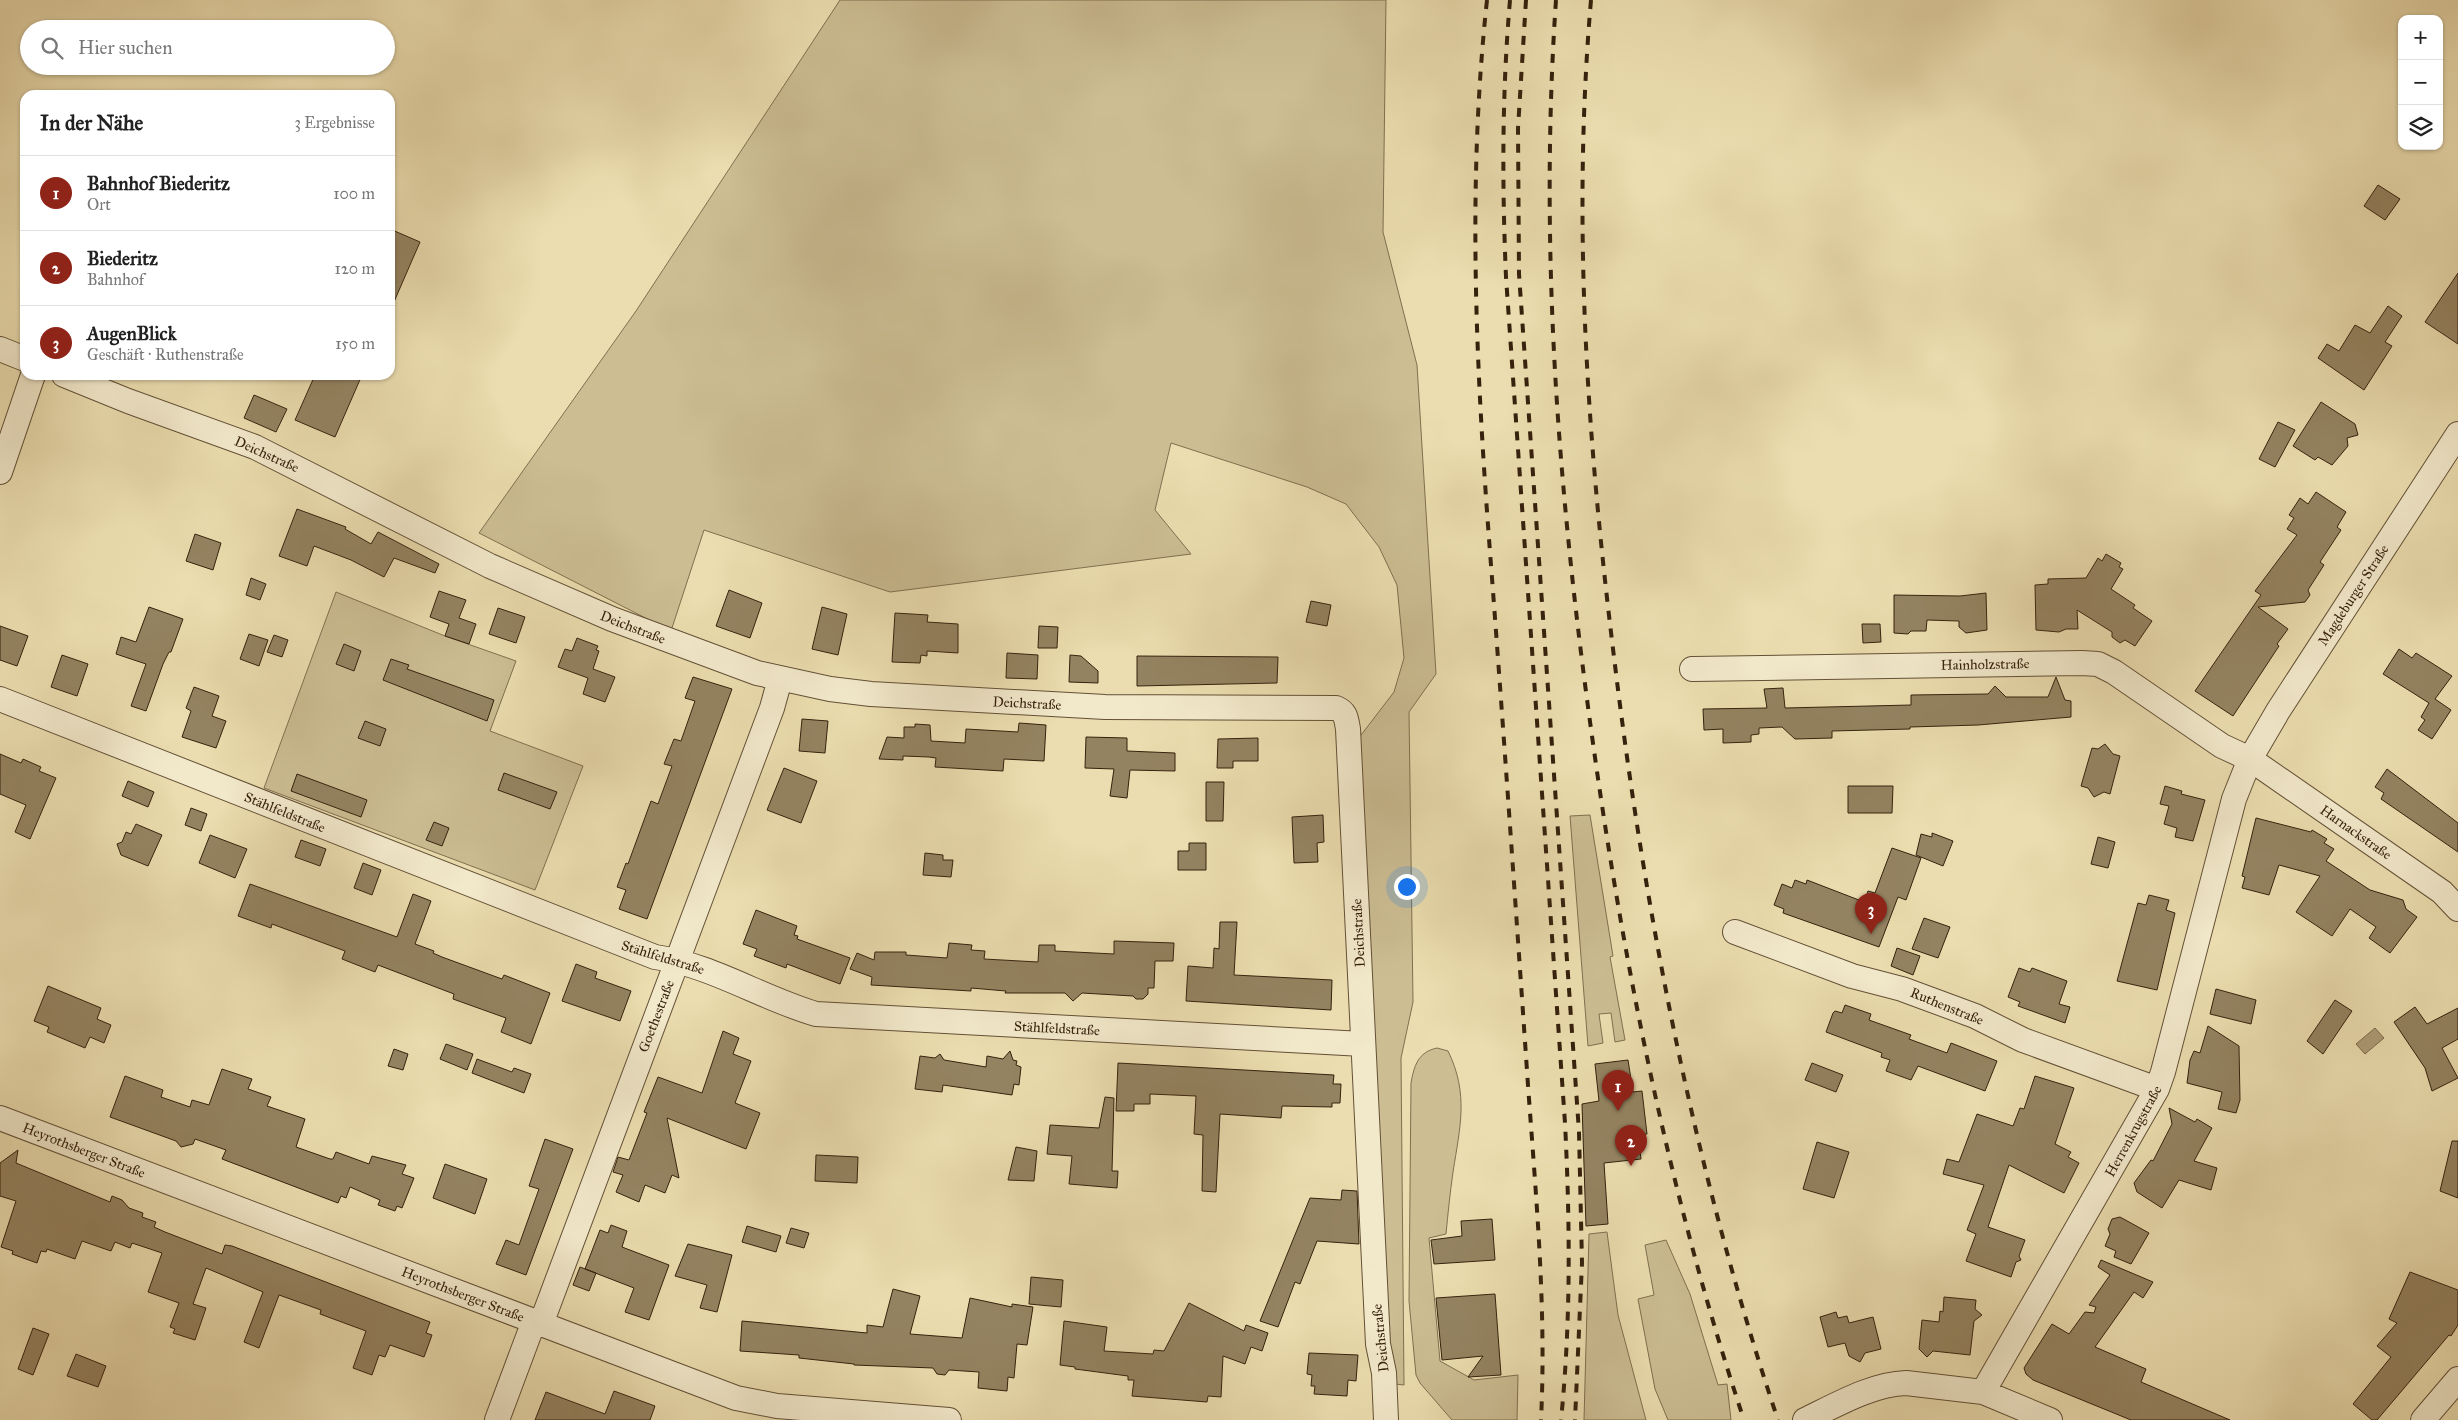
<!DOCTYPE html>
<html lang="de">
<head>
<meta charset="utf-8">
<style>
  body { margin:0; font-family:"IM FELL Great Primer",serif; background:#f2f2f2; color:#222 }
  .controls { position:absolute; right:15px; top:15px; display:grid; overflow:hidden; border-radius:10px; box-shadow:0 1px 4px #0004 }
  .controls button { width:45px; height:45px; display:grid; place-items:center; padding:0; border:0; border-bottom:1px solid #e0e0e0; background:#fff; color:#222; font:25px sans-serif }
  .you { position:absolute; left:1406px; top:886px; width:18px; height:18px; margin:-12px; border:4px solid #fff; border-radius:50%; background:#1a73e8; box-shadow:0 0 0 8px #1a73e833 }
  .badge { display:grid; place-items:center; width:32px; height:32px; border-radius:50%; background:#8f2418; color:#fff; font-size:16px; font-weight:700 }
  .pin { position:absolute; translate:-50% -41px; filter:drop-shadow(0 1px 2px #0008) }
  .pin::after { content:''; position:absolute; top:26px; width:18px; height:15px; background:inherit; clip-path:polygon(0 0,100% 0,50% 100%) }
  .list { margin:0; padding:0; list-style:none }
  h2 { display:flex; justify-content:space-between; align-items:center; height:65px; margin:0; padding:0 20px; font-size:21px }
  h2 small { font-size:16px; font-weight:400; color:#767676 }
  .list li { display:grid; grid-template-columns:32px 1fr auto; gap:15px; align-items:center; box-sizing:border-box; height:75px; padding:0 20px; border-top:1px solid #e0e0e0 }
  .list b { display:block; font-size:19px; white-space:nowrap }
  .list p { margin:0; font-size:16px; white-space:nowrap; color:#767676 }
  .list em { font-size:16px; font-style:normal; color:#767676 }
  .icon { flex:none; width:28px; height:28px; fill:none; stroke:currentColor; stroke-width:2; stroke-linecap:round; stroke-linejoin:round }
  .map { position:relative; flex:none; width:2458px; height:1420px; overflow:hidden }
  .search { position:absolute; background:#fff; box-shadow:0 1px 4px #0004; left:20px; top:20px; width:375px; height:55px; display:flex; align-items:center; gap:12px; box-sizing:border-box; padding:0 18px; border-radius:28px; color:#767676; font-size:19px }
  .panel { position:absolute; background:#fff; box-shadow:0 1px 4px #0004; left:20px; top:90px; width:375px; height:290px; border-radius:15px }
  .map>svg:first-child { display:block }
  .green { fill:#ccbd93; stroke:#816f50 }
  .water { fill:#ad9d78; stroke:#7d6b4d }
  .building { fill:#948361; stroke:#36210d }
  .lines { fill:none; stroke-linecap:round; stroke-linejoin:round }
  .minor-casing { stroke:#635036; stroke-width:26 }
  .minor { stroke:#f2e9cb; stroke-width:24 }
  .rail { stroke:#36210d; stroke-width:4; stroke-dasharray:9 9; stroke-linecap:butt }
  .labels { text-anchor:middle; stroke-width:4; stroke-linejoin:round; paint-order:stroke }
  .street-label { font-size:14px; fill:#36210d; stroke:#f2e9cb }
</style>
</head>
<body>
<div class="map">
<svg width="2458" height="1420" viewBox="0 0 2458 1420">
  <rect width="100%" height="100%" fill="#ebddaf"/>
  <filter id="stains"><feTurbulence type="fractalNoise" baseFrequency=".004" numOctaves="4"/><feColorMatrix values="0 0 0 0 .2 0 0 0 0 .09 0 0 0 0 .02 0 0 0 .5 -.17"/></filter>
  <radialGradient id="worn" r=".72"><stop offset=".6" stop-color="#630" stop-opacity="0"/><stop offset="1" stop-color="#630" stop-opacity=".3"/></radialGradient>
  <!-- green -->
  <path class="green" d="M840,0H1386L1383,232L1417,365L1436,674L1409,712L1413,1002L1401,1058L1404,1385L1395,1384L1387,1353L1358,739L1394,692L1404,658L1397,585L1379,547L1346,504L1307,487L1171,443L1155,510L1191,554L890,592L704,530L671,631L479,533L636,311Z
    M336,592L445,636L516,661L490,731L583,766L535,890L264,788Z
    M1590,815L1613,956L1610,957L1625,1040L1615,1042L1611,1013L1599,1014L1603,1043L1588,1046L1570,816Z
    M1437,1048L1448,1051C1469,1094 1460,1127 1453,1172C1450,1193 1448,1213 1446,1234L1429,1238L1440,1361L1474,1380L1518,1375L1517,1420H1452L1420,1383L1416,1375L1409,1301L1411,1083C1414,1066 1418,1052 1437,1048Z
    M1607,1232L1618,1315L1646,1420H1584L1589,1234Z
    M1666,1240L1690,1294L1718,1385L1727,1384L1731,1420H1668L1655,1389L1638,1299L1654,1295L1645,1245Z"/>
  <!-- water -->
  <path class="water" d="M2375,1028L2384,1038L2365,1054L2356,1044Z"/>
  <!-- building -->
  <path class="building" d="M2378,185L2400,199L2385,220L2364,206Z
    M390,229L420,242L390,311Z
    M2458,273V344L2425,322Z
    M2388,306L2402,316L2385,342L2392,346L2364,390L2318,358L2327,344L2339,351L2355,325L2370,333Z
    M315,375H362L335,437L295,420Z
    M254,395L287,409L276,432L244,418Z
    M2321,402L2355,424L2358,435L2347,438L2348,446L2332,465L2318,457L2315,460L2293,446Z
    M2278,422L2295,430L2275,467L2259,459Z
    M2316,492L2346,512L2337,527L2341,530L2320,562L2324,565L2308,590L2310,595L2305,602L2258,607L2288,629L2277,644L2279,646L2233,716L2195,691L2261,595L2255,591L2297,535L2287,529L2294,518L2289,515L2300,498L2308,504Z
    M297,509L346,527L345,529L371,544L378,532L439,564L435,573L394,558L384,577L351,560L314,546L307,566L279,556Z
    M195,534L221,543L213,570L186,561Z
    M2106,554L2121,563L2119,567L2123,569L2111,589L2135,605L2133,608L2152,621L2135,646L2125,640L2120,643L2112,637V632L2077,610L2078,629H2066L2059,632L2036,630L2035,585L2048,584V579L2086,578L2098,558L2102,561Z
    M251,578L266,584L260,600L246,595Z
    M729,590L762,603L750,638L716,626Z
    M439,591L466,600L459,618L476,624L469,644L445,636L449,624L430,617Z
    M1986,593L1987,630L1966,633L1959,627V621L1927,620L1926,631H1911L1908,634L1894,633V595L1960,596Z
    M1311,601L1331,605L1327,626L1306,622Z
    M149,607L183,619L171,652H169L163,664L146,711L131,706L146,664L116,654L121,637L136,642Z
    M822,607L847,614L838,655L812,649Z
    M498,608L525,617L516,643L489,634Z
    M895,613L928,615L927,622L958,624V653L927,651V656L921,655L920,663L892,662Z
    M1862,624H1880L1881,642L1863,643Z
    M0,626L28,636L17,666L0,660Z
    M1039,626L1058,627L1057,648H1038Z
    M249,634L268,640L259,666L240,659Z
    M274,635L288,640L282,657L267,652Z
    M577,638L598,646L596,650L599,651L593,669L615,677L605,702L583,694L588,678L558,667L565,649L572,651Z
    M344,644L361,651L354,671L336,664Z
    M2399,649L2412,658L2416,653L2452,676L2435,699L2451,710L2432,739L2418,730L2425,720L2421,717L2429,703L2383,674Z
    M1007,653L1038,655L1037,679L1006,678Z
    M62,655L88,664L77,696L51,687Z
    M1070,655L1081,656L1098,671V683L1069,682Z
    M1137,656L1278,657L1277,683L1137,686Z
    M391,659L409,665L407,669L494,700L487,721L383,680Z
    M693,677L732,689L647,919L619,909L626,890L617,887L626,863L628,864L651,801L658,804L672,766L664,764L674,739L681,741L695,701L685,698Z
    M2056,677L2065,700L2071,701V717L1978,725L1910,727V729L1832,731V738L1795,739L1782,727L1759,728V734L1751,735V742L1723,743V729L1704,730L1703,709L1767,708L1764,689L1783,688L1785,708L1911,705V695L1988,694L1995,686L2006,697H2048Z
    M194,687L219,696L212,716L226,721L216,748L182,737L191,711L186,708Z
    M802,719L828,721L825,753L799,751Z
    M365,721L386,729L380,746L358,738Z
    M1019,723L1046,725L1044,761L1004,759L1003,771L935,767L936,758L929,757L903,756V760L879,759L887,737L904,738V727H915V724L930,725L931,741L965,743L966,729L1018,732Z
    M1086,737L1127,738V751L1175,753V771L1130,770L1127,798L1110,796L1114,769L1085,768Z
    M1258,738V761H1233V768H1217L1218,739Z
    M2105,744L2113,754L2120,756L2110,794L2104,792L2094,797L2088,788L2081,786L2092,748L2098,749Z
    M0,754L21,763L23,759L41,767L39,771L56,778L30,839L15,832L26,805L0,794Z
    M784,768L817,781L801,823L767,810Z
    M2387,769L2458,823V852L2381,799L2384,793L2375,787Z
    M504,773L557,792L550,809L498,790Z
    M297,774L367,800L361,817L291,791Z
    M128,781L154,792L148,807L122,796Z
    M1206,782H1224L1223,821H1206Z
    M1848,786H1893L1892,813H1848Z
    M2165,786L2182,791L2181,794L2205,800L2193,841L2175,837L2177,828L2164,824L2169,806L2160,804Z
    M191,808L207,814L201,831L185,825Z
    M1323,815L1324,842L1317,843L1318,862L1294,863L1292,817Z
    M2256,818L2311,832L2312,830L2327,839L2324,843L2334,849L2326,861L2370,890L2403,900L2406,909L2417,917L2390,953L2369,938L2376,927L2350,909L2332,936L2296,912L2320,876L2279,865L2269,895L2242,888L2245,877L2242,876Z
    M434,822L449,828L442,846L426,840Z
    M136,824L162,835L148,866L121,855L117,844L122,842L126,832L131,834Z
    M1932,833L1953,841L1943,866L1916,855L1921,834L1932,837Z
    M210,835L247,849L235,878L199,863Z
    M2098,837L2115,842L2108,868L2091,864Z
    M301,840L326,849L320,866L295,857Z
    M1189,843H1206V870H1178V851H1189Z
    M1892,848L1921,858L1906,900L1898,897L1879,947L1783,913L1784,909L1774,905L1782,884L1792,888L1795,880L1806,884L1807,880L1864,902L1868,891L1875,893Z
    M925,853L943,855V860H953L951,877L923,875Z
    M363,863L381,870L372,895L354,888Z
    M250,884L397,937L413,894L431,901L415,944L434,951L433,953L442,957L502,979L504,975L550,993L531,1044L501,1032L506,1018L453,999L454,994L378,965L375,972L342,959L345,951L272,924L271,928L238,916Z
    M2149,895L2169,900L2166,910L2175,913L2157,990L2117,981L2138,903L2146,905Z
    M756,910L797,926L794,935L798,936L797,939L850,958L840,984L787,964L786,968L754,956L757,949L743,944Z
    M1924,918L1950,927L1938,958L1912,949Z
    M1220,922H1237L1234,975L1332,980L1331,1010L1186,1001L1188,966L1213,968L1214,948L1219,949Z
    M1114,941L1174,943L1173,961H1155L1154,988H1148V994L1143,999H1136L1133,996L1082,993L1073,1001L1065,993H1005L1006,991L971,988V991L871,985L872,977L850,969L857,953L874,960L875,952H906V955L947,958L949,943L972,945L971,950L985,951L984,959L1038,962L1039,945H1055V951L1114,954Z
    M1897,948L1920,956L1913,975L1891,966Z
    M576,964L597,972L595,978L631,991L620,1021L562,1001Z
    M2019,968L2030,972L2032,968L2067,981L2059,1004L2070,1007L2065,1023L2018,1006L2020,1002L2008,997Z
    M48,986L101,1008L97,1019L111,1025L104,1043L90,1037L85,1048L47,1032L49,1027L34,1021Z
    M2216,989L2256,1000L2251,1024L2210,1014Z
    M2335,1000L2352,1011L2323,1054L2307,1041Z
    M1845,1005L1871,1014L1869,1020L1911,1035L1909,1039L1947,1053L1951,1043L1997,1061L1985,1091L1918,1066L1911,1080L1886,1071L1890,1060L1881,1057L1882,1053L1826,1032L1833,1013L1835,1011L1842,1013Z
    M2415,1007L2427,1024L2458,1008V1039L2442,1048L2458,1078L2432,1091L2425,1068L2394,1022Z
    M2208,1026L2239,1046L2240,1100L2236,1113L2218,1109L2222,1092L2187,1083L2190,1060L2194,1051L2200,1053Z
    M723,1031L739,1038L733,1054L751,1061L735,1103L760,1113L746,1149L667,1118L679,1178L672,1175L665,1193L645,1185L639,1202L616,1192L623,1175L613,1172L618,1157L629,1160L647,1113L644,1112L658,1077L702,1093Z
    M446,1044L473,1054L467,1070L440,1059Z
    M394,1049L408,1054L403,1070L388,1066Z
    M1010,1051L1013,1060L1017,1061L1016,1065L1021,1067L1019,1085L1014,1084L1012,1095L943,1085L942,1092L915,1089L920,1056L935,1058L940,1054L944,1060L986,1067L987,1056L1003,1059Z
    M477,1059L512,1072L514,1068L531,1074L524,1093L472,1073Z
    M1628,1060L1633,1092L1642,1091L1647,1134L1638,1135L1641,1159L1604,1163L1608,1224L1586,1226L1582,1104L1599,1101L1595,1064Z
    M1118,1063L1334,1075L1333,1084H1341L1340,1103H1332V1107L1282,1106L1281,1118L1220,1114L1216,1192L1202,1191L1203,1135L1194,1134L1196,1096L1150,1094V1104H1134V1111H1116Z
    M1812,1063L1843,1075L1836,1092L1805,1080Z
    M222,1069L252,1079L248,1089L271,1097L267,1106L305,1119L296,1147L330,1159H333L336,1152L369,1164L372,1156L406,1165L402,1174L414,1178L402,1208L397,1206L395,1211L378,1205L380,1200L350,1187L346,1198L341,1196L338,1203L222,1159L226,1150L195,1139L193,1144L181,1147L176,1141L110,1117L125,1076L163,1090L161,1097L190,1107L192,1100L209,1105Z
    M2035,1076L2074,1088L2055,1144L2071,1152L2068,1157L2079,1163L2064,1193L2009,1165L1988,1227L2025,1240L2019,1256L2021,1260L2016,1262L2011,1277L1966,1261L1976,1234L1967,1230L1984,1185L1943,1174L1947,1159L1959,1162L1977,1114L2013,1126L2020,1108L2024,1109Z
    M1105,1097L1114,1098L1112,1171H1118L1117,1188L1069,1184L1072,1156L1047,1154L1050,1125L1099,1128Z
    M2169,1108L2195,1122L2197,1119L2212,1128L2194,1161L2217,1168L2211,1190L2179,1180L2162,1208L2137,1192L2134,1183L2151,1160L2153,1161L2172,1124Z
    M545,1139L573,1149L526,1275L496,1264L506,1240L519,1245L539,1189L529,1186Z
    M2452,1141H2458V1198L2440,1191Z
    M1817,1142L1849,1152L1834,1198L1803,1189Z
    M1016,1147L1037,1151L1034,1181L1008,1180Z
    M18,1150L16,1163L110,1202L112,1196L122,1200L129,1208L143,1213L142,1217L156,1222L154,1227L165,1232L222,1254L225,1245L232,1246L430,1322L426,1333L432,1335L424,1357L390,1345L385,1357L379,1355L372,1375L353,1368L366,1331L320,1314L321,1310L279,1295L259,1348L244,1342L263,1292L206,1268L193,1304L206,1308L195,1340L173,1333L175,1329L170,1327L179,1303L148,1292L162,1253L132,1243L130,1248L115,1242L111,1251L82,1241L75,1259L47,1249L46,1252L41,1251L37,1263L12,1254L13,1251L1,1247L16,1201L0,1196V1163Z
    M816,1155L858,1157L857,1183L815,1181Z
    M445,1164L487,1179L475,1214L433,1198Z
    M1342,1190L1357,1191L1359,1244L1317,1241L1300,1284L1295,1282L1278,1327L1260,1321L1310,1198L1341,1200Z
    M2120,1217L2149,1233L2131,1264L2114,1257L2116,1251L2105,1246L2110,1234L2108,1229L2112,1219Z
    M1492,1219L1495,1260L1434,1264L1431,1240L1462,1236L1461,1221Z
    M611,1225L627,1231L622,1247L669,1265L649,1320L625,1312L634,1288L585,1269L600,1230L608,1233Z
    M747,1226L781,1236L776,1252L742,1242Z
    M791,1228L809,1233L804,1248L786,1243Z
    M688,1244L732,1255L717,1312L700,1308L707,1285L675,1276Z
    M2101,1260L2153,1282L2143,1298L2134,1292L2095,1347L2146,1369L2141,1382L2230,1420H2131L2033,1380L2026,1374L2024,1368L2052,1324L2069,1334L2085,1312L2094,1313L2096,1307L2089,1305L2110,1275L2098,1267Z
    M580,1267L596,1273L589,1291L573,1285Z
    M2410,1272L2458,1290V1325L2451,1336L2449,1335L2377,1420H2372L2353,1404L2391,1357L2377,1346L2397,1323L2389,1319Z
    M1031,1277L1063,1280L1061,1307L1029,1304Z
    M893,1289L920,1296L910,1334L962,1338L970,1298L1012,1307V1304L1033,1307L1027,1345L1017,1344L1014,1378L1008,1377L1007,1391L978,1388L979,1372L949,1370L945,1375L937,1374L933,1368L854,1365V1364L799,1358V1355L740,1351L742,1321L867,1333V1325L883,1327Z
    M1495,1294L1501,1375L1468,1377L1483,1356L1442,1360L1436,1298Z
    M1944,1297L1976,1300L1975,1309L1982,1315L1974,1321L1970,1355L1933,1351L1927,1357L1919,1349L1922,1320L1939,1322L1940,1311L1943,1312Z
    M1189,1303L1244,1331L1246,1325L1268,1333L1262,1351L1251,1347L1245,1364L1223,1356L1221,1397L1208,1396L1207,1402L1132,1396L1134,1380H1128V1376L1075,1369V1367L1060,1365L1064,1321L1107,1327L1104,1351L1153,1354L1154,1350L1164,1351Z
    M1836,1312L1838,1318L1847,1316L1849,1323L1873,1317L1881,1349L1865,1353L1860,1362L1849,1356L1845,1343L1828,1347L1820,1317Z
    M33,1328L49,1334L33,1375L18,1369Z
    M1309,1353L1358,1355L1356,1381L1348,1380L1347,1396L1314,1394L1315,1386H1311L1312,1375L1307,1374Z
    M76,1354L106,1366L98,1387L67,1376Z
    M614,1391L655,1406L650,1420H535L546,1392L605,1414Z"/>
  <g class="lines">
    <defs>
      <path id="minor" d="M0,349L25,359
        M64,375L128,401L255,447L490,566L612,619L757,673L830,689L871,694L1105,707L1336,708C1346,712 1346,718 1348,729L1378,1344L1384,1373L1386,1420
        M0,472L33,375
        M1692,669L2082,663L2098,664L2114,672L2222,746L2250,759L2442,892L2458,909
        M0,699L655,957C712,965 761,998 816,1014L1363,1044
        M1735,932L1852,976L1902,989L1975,1016L2023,1040L2157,1089
        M0,1118L736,1398L777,1406L949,1420
        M541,1324L772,708L780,679
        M1983,1392L2157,1089L2163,1072L2234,799L2250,759L2278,711L2458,434
        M497,1420L534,1321
        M1805,1420C1836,1405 1872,1384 1906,1383L1983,1392L2050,1420
        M2423,1420L2458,1379"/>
    </defs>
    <!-- minor casing -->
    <use href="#minor" class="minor-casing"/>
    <!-- minor -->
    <use href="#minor" class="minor"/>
    <!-- rail -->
    <path class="rail" d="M1487,0C1466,193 1477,386 1492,578C1504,737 1515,897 1526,1056C1534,1177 1547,1299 1541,1420
      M1510,0C1502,92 1502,185 1506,277L1565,1123C1570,1222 1571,1321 1561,1420
      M1526,0L1518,128L1519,274L1579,1132L1582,1263L1575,1420
      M1556,0C1539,246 1558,492 1592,736C1624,968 1670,1198 1744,1420
      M1591,0C1572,220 1587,439 1614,657C1645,915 1695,1173 1778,1420"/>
  </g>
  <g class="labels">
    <!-- street labels -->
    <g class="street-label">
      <text transform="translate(267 454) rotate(24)" y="5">Deichstraße</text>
      <text transform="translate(2353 595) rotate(-57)" y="5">Magdeburger Straße</text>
      <text transform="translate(633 627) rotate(21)" y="5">Deichstraße</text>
      <text transform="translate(1985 664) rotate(-1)" y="5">Hainholzstraße</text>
      <text transform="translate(1027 703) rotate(3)" y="5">Deichstraße</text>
      <text transform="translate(285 812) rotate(22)" y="5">Stählfeldstraße</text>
      <text transform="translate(2356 832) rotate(35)" y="5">Harnackstraße</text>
      <text transform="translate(1358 933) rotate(-93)" y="5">Deichstraße</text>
      <text transform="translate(663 957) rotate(17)" y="5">Stählfeldstraße</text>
      <text transform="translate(1947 1006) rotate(22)" y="5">Ruthenstraße</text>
      <text transform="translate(656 1016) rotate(-69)" y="5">Goethestraße</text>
      <text transform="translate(1057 1028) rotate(3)" y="5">Stählfeldstraße</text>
      <text transform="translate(2133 1131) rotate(-61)" y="5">Herrenkrugstraße</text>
      <text transform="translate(84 1150) rotate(21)" y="5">Heyrothsberger Straße</text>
      <text transform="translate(463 1294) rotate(21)" y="5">Heyrothsberger Straße</text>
      <text transform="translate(1380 1338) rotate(-96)" y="5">Deichstraße</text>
    </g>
  </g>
  <rect width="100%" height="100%" filter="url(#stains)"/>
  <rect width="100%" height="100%" fill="url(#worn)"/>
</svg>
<div class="controls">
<button>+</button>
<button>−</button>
<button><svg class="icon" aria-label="layers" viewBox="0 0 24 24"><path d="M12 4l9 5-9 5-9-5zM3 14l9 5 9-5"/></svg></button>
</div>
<div class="you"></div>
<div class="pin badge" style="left:1618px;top:1111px">1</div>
<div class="pin badge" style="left:1631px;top:1166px">2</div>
<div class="pin badge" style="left:1871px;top:934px">3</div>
<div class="search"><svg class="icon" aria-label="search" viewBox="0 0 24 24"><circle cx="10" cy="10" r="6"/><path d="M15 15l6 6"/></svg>Hier suchen</div>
<section class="panel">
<h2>In der Nähe<small>3 Ergebnisse</small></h2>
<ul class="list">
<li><span class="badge">1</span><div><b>Bahnhof Biederitz</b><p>Ort</p></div><em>100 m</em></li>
<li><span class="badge">2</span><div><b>Biederitz</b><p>Bahnhof</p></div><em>120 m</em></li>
<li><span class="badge">3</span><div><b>AugenBlick</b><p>Geschäft · Ruthenstraße</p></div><em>150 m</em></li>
</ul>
</section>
</div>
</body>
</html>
